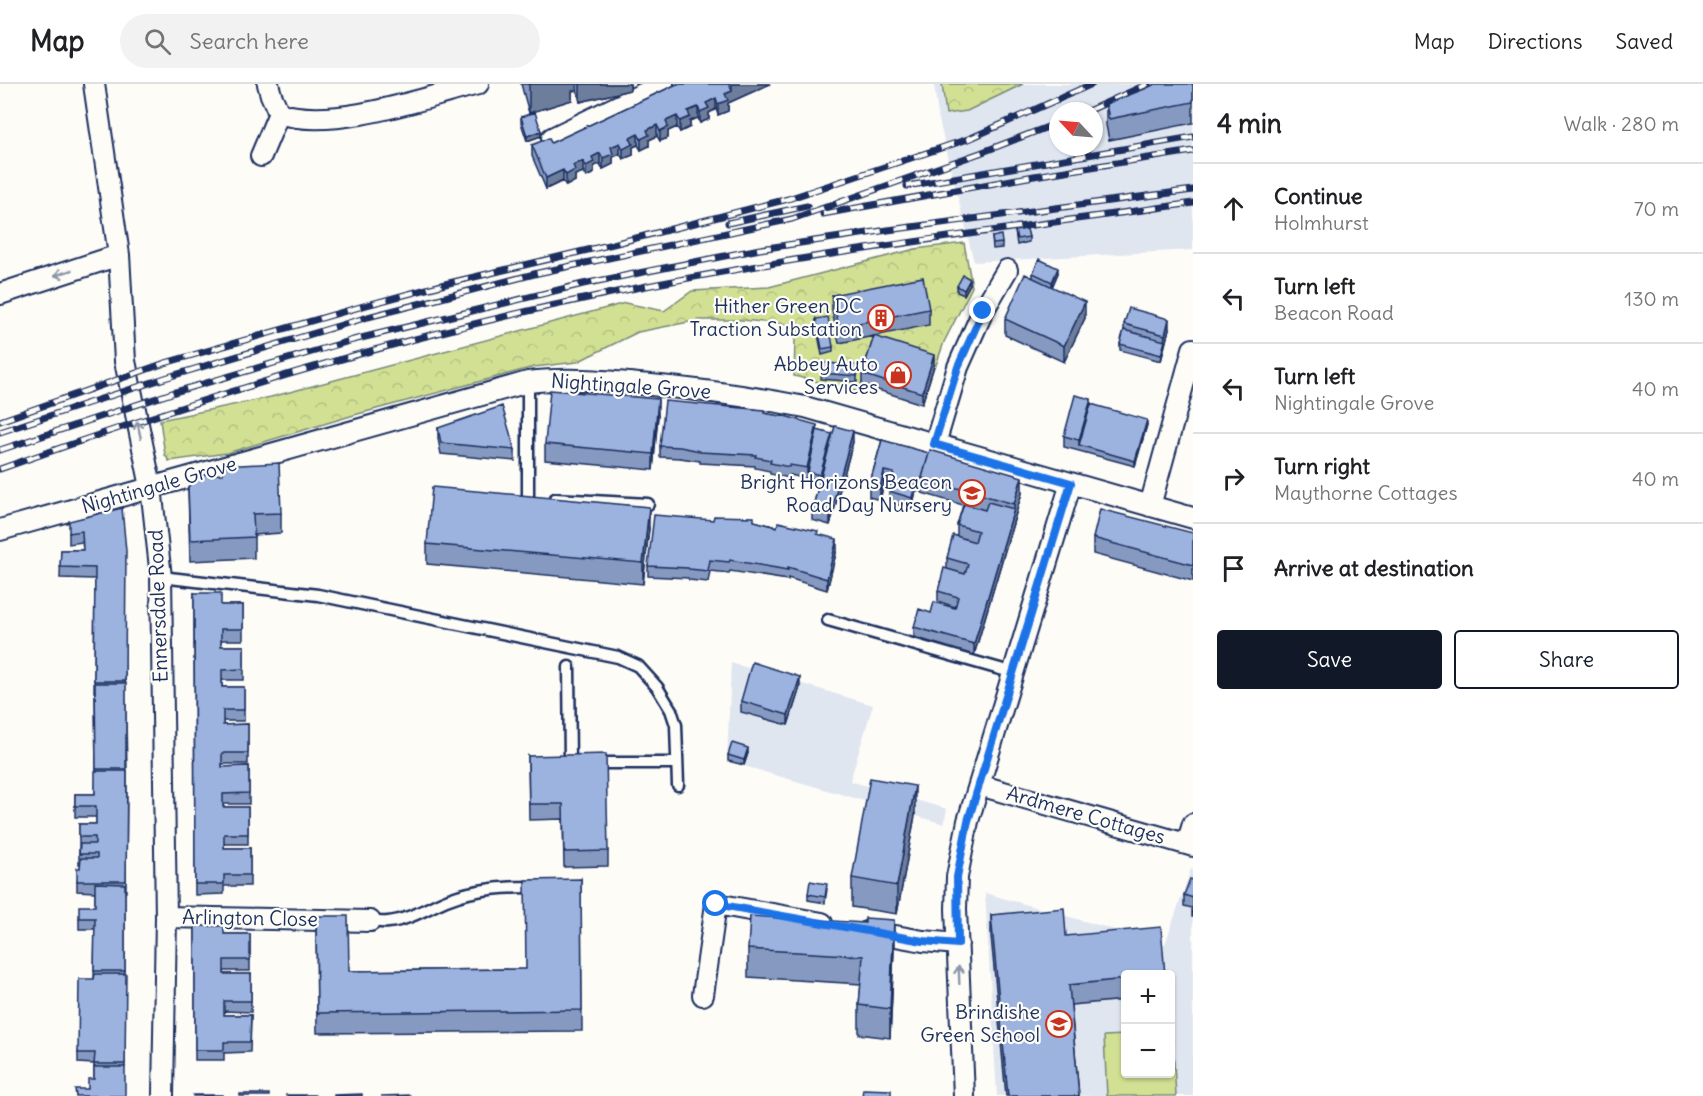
<!DOCTYPE html>
<html lang="en">
<head>
<meta charset="utf-8">
<style>
  body { margin:0; font-family:Delius,sans-serif; background:#f2f2f2; color:#202124 }
  .controls { position:absolute; right:18px; bottom:18px; display:grid; overflow:hidden; border-radius:6px; box-shadow:0 2px 4px #0004 }
  .controls button { width:54px; height:54px; display:grid; place-items:center; padding:0; border:0; border-bottom:2px solid #e0e0e0; background:#fff; color:#202124; font:30px sans-serif }
  .compass { position:absolute; left:1049px; top:18px; width:54px; height:54px; border-radius:50%; background:#fff; box-shadow:0 2px 4px #0004; rotate:296deg }
  .stop { position:absolute; width:18px; height:18px; margin:-14px; border:4px solid #1a73e8; border-radius:50%; background:#fff }
  .stop.end { background:#1a73e8; border-color:#fff; box-shadow:0 2px 6px #0008 }
  .list { margin:0; padding:0; list-style:none }
  h2 { display:flex; justify-content:space-between; align-items:center; height:78px; margin:0; padding:0 24px; font-size:26px }
  h2 small { font-size:20px; font-weight:400; color:#757577 }
  .list li { display:grid; grid-template-columns:39px 1fr auto; gap:18px; align-items:center; box-sizing:border-box; height:90px; padding:0 24px; border-top:2px solid #e0e0e0 }
  .list b { display:block; font-size:22px; white-space:nowrap }
  .list p { margin:0; font-size:20px; white-space:nowrap; color:#757577 }
  .list em { font-size:20px; font-style:normal; color:#757577 }
  .actions { display:flex; gap:12px; padding:18px 24px }
  .actions a { flex:1; padding:14px 0; border:2px solid #111827; border-radius:6px; text-align:center; font-size:21px; color:#111827 }
  .actions .main { background:#111827; color:#fff }
  .icon { flex:none; width:33px; height:33px; fill:none; stroke:currentColor; stroke-width:2; stroke-linecap:round; stroke-linejoin:round }
  .map { position:relative; flex:none; width:1193px; height:1012px; overflow:hidden }
  header { display:flex; align-items:center; gap:36px; box-sizing:border-box; height:84px; padding:0 30px; background:#fff; border-bottom:2px solid #e0e0e0 }
  header strong { font-size:28px }
  nav { display:flex; gap:33px; margin-inline-start:auto; font-size:21px }
  .search { width:420px; height:54px; background:#f2f2f2; display:flex; align-items:center; gap:15px; box-sizing:border-box; padding:0 21px; border-radius:33px; color:#757577; font-size:22px }
  main { display:flex }
  aside { flex:1; background:#fff }
  .map>svg:first-child { display:block }
  .built { fill:#e0e6f0; fill-rule:evenodd }
  .green { fill:#d2e093; stroke:#768878; stroke-width:1.5 }
  .forest { fill:url(#forest-crowns); stroke:#768878; stroke-width:1.5 }
  .lines { fill:none; stroke-linecap:round; stroke-linejoin:round }
  .lane-casing { stroke:#1b2f5e; stroke-width:15 }
  .street-casing { stroke:#1b2f5e; stroke-width:24 }
  .lane { stroke:#fdfcf7; stroke-width:10 }
  .street { stroke:#fdfcf7; stroke-width:20 }
  .rail-casing { stroke:#1b2f5e; stroke-width:7 }
  .rail { stroke:#fdfcf7; stroke-width:4.5; stroke-dasharray:14; stroke-linecap:butt }
  .wall { fill:#8699c0; stroke:#1b2f5e; stroke-width:1.5 }
  .shaded-wall { fill:#6d7d9c; stroke:#1b2f5e; stroke-width:1.5 }
  .building { fill:#9cb2df; stroke:#1b2f5e; stroke-width:1.5 }
  .oneway { stroke:#8c96aa }
  .route { stroke:#1a73e8; stroke-width:8 }
  .labels { text-anchor:middle; stroke-width:4.5; stroke-linejoin:round; paint-order:stroke }
  .poi-label { font-size:20px; fill:#1b2f5e; stroke:#fdfcf7; text-anchor:end }
  .street-label { font-size:20px; fill:#1b2f5e; stroke:#fdfcf7 }
</style>
</head>
<body>
<header>
<strong>Map</strong>
<div class="search"><svg class="icon" aria-label="search" viewBox="0 0 24 24"><circle cx="10" cy="10" r="6"/><path d="M15 15l6 6"/></svg>Search here</div>
<nav><a>Map</a><a>Directions</a><a>Saved</a></nav>
</header>
<main>
<div class="map">
<svg width="1193" height="1012" viewBox="0 0 1193 1012">
  <defs>
    <pattern id="forest-crowns" width="20" height="18" patternUnits="userSpaceOnUse" patternTransform="scale(1.5)"><rect width="20" height="18" fill="#d2e093"/><path d="M2 6a3 3 0 1 1 6 0M12 15a3 3 0 1 1 6 0" fill="none" stroke="#b4c081"/></pattern>
  </defs>
  <rect width="100%" height="100%" fill="#fdfcf7"/>
  <filter id="ink" filterUnits="userSpaceOnUse"><feTurbulence type="fractalNoise" baseFrequency=".0167" numOctaves="2"/><feDisplacementMap in="SourceGraphic" scale="12" xChannelSelector="R" yChannelSelector="G"/><feConvolveMatrix kernelMatrix="1 2 1 2 8 2 1 2 1" color-interpolation-filters="sRGB"/></filter>
  <g filter="url(#ink)">
    <!-- built -->
    <path class="built" d="M934,0H1193V166L974,178L938,32ZM1058,27H1094V63H1058Z
      M731,579L873,621L850,697L947,725L944,740L727,677Z
      M1191,785L1193,786V1012H997L985,809L1165,860ZM1126,890H1170V990H1126Z"/>
    <!-- green -->
    <path class="green" d="M1171,948H1172L1176,1012H1107L1104,952L1125,951L1126,990H1170Z"/>
    <!-- forest -->
    <path class="forest" d="M942,0H1023L967,27L946,30Z
      M964,159L972,203L944,258L936,281L873,261L859,308L794,292L795,256L786,240L742,236H699L638,248L577,278L534,283L354,331L227,369L169,377L165,371L160,336L271,313L625,219L664,227L692,207L769,203L915,165Z"/>
    <g class="lines">
      <defs>
        <path id="lane" d="M528,414V298
          M555,415L648,420
          M161,493L318,511L618,573L638,582L657,603L671,626L676,641L678,701
          M828,536L1014,589
          M569,583L570,679H575
          M593,679H677
          M370,837C375,837 382,839 388,838C410,836 430,822 449,815C478,804 507,803 537,803"/>
        <path id="street" d="M94,0L119,171L125,277L151,403L161,493L166,833L163,1012
          M268,0L271,11L279,29C333,47 424,14 478,0
          M552,54L663,0
          M261,72L279,29
          M0,210L119,171
          M935,360L958,283L983,227L1007,186
          M1150,422L1193,265
          M0,446L528,298C569,293 610,297 651,301C703,306 754,313 805,323L1193,434
          M979,701L1193,762
          M1187,760L1193,740
          M166,833L370,837
          M868,847L923,857L958,860
          M703,911L716,820L822,839
          M964,1012L956,825L957,793L968,737L979,701L1071,399"/>
      </defs>
      <!-- lane casing -->
      <use href="#lane" class="lane-casing"/>
      <!-- street casing -->
      <use href="#street" class="street-casing"/>
      <!-- lane -->
      <use href="#lane" class="lane"/>
      <!-- street -->
      <use href="#street" class="street"/>
      <defs>
        <path id="rail" d="M1088,27L1148,0
          M907,102L1193,53
          M823,130L1034,92L1193,67
          M728,139L807,122
          M0,337L165,279L367,221L449,199L613,160L788,115L971,54L1092,0
          M0,348L168,293L368,233L538,189L792,135L980,69L1058,39
          M0,366L175,308L353,256L583,200L760,165L888,146L1193,106
          M0,385C195,316 394,254 597,212C794,171 994,147 1193,119"/>
      </defs>
      <!-- rail casing -->
      <use href="#rail" class="rail-casing"/>
      <!-- rail -->
      <use href="#rail" class="rail"/>
    </g>
    <!-- wall -->
    <path class="wall" d="M521,0H630V6L580,18L577,6L572,7V16L529,29Z
      M677,0H770L728,19V27L718,31L716,25L709,29V35L700,39L698,34L690,37V43L680,48L677,43L668,47V54L660,57L657,52L649,56V62L641,66L638,61L633,63V71L623,75L620,70L613,73V80L603,85L600,80L594,82V89L586,93L583,88L575,91V97L566,102L563,97L546,105L532,72V61L551,59Z
      M1193,0V39L1109,56L1106,41V20Z
      M521,33L541,52L527,57L521,39Z
      M1015,147L1029,153V158L1017,161Z
      M992,153L1002,159V164L993,165Z
      M1033,189H1058L1052,203L1085,234L1064,278L1005,251V235L1033,194Z
      M970,200L964,211L957,208V202Z
      M832,211L929,225V241L874,252L934,282L922,320L862,301V290L874,252L839,259L832,227Z
      M816,235L833,263V268L822,271L816,240Z
      M1124,240L1169,245L1161,277L1120,266V260L1124,246Z
      M822,279L857,281V298L821,295Z
      M1091,320L1147,341L1135,382L1064,363V352Z
      M764,329L853,358L830,441L812,436V426L820,397L808,393L807,395L790,391L789,394L770,390V387L755,384V382L700,379V377L680,374L660,373V362Z
      M658,331L653,386L545,376V360Z
      M438,344L515,366V377L441,370L438,355Z
      M882,356L1022,409L974,571L914,553V543L931,529L955,524V523L938,517V507L947,485V474L957,452V441L963,421L922,409V404L921,408L916,406L912,425L889,418V407L891,400L884,398L880,416L869,413V402Z
      M188,403L281,429V449L254,451V474L190,477Z
      M122,424L127,687L126,808H125V983L88,1005L94,995V980L78,979V969L94,895L95,845H79V834L95,822V808L77,807V797L80,784L81,780H79V740H96V733H75V710H95L96,687L95,608H94L95,495L60,494L61,466H83L82,458L69,460V449Z
      M713,436L754,437L777,443L818,450L837,465L827,506L788,494V496L730,487L729,489L710,487L708,498L689,496L688,494L648,492V482Z
      M649,444L643,500L427,480V460Z
      M1193,449V497L1093,470V454Z
      M194,509L221,521H243V556H221V562H244V596H222V603H244V637H223V641L248,640V680H222V683L249,682V720H223V723H248V760H224V764H250V802H224V810L195,811Z
      M800,603L788,641L741,628V617Z
      M748,669L744,681L728,677V671Z
      M528,672L608,767V782L564,783L563,735L529,736Z
      M915,731L897,830L852,823V794Z
      M581,795L582,947L317,949L316,832L349,887L526,885Z
      M1193,796V833H1192V824L1184,822V811Z
      M827,805L825,819L808,816V810Z
      M991,831L1066,852L1125,891V916L1071,921L1079,1012H1006L991,852Z
      M865,839L894,865L890,954L859,950V921L861,900L748,893V865Z
      M195,842L224,850H250V887H224V890H251V928L224,927V931H251L250,968L224,969V976H195Z"/>
    <!-- shaded-wall -->
    <path class="shaded-wall" d="M529,0H577V6L572,7V16L529,29Z
      M580,0H630V6L580,18Z
      M732,0H770L728,19V27L718,31V20L725,10L732,7Z
      M716,14V25L709,29V35L700,39V28L706,19Z
      M698,23V34L690,37V43L680,48V37L688,27Z
      M677,32V43L668,47V54L660,57V47L666,37Z
      M657,41V52L649,56V62L641,66V55L647,46Z
      M541,47V52L527,57V52Z
      M638,50V61L633,63V71L623,75V65L630,54Z
      M620,59V70L613,73V80L603,85V74L611,63Z
      M600,69V80L594,82V89L586,93V82L592,73Z
      M583,77V88L575,91V97L566,102V91L573,81Z
      M563,86V97L546,105V94Z
      M1058,184V189L1052,203V198Z
      M970,195V200L964,211V206Z
      M1085,218V234L1064,278V262Z
      M1169,235V245L1161,277L1165,251Z
      M934,271V282L922,320V309Z
      M658,315V331L653,386V370Z
      M1091,315V326L1079,361V356Z
      M1147,336V341L1135,382V377Z
      M817,341V352L808,388L807,395V384Z
      M853,347V358L830,441V430Z
      M884,387V398L880,416V405Z
      M1022,393V409L974,571V560L1014,425V420Z
      M916,396V406L912,425V414Z
      M649,423V444L643,500V479Z
      M837,455V465L827,506V495Z
      M800,593V603L788,641V631Z
      M748,664V669L744,681V676Z
      M915,702V731L897,830V802Z
      M894,836V865L890,954V925Z"/>
    <!-- building -->
    <path class="building" d="M677,0H729L732,7L725,10L728,16L718,20L716,14L706,19L709,24L700,28L698,23L688,27L690,33L680,37L677,32L666,37L668,43L660,47L657,41L647,46L649,51L641,55L638,50L630,54L633,60L623,65L620,59L611,63L613,70L603,74L600,69L592,73L594,78L586,82L583,77L573,81L575,86L566,91L563,86L546,94L532,61L549,54L551,59Z
      M1155,0H1193V18L1109,35L1106,20L1147,4Z
      M535,28L541,47L527,52L521,33Z
      M1027,145L1029,153L1017,155L1015,147Z
      M1001,151L1002,159L993,160L992,153Z
      M1039,175L1058,184L1052,198L1033,189Z
      M1025,190L1085,218L1064,262L1005,235Z
      M963,191L970,195L964,206L957,202Z
      M923,193L929,225L839,243L832,211Z
      M1129,224L1169,235L1165,251L1124,240Z
      M828,233L833,263L822,265L816,235Z
      M1124,246L1165,257L1161,271L1120,260Z
      M874,252L934,271L922,309L862,290Z
      M822,279L857,281V292L821,289Z
      M550,306L658,315L653,370L545,360Z
      M1075,311L1091,315L1079,356L1064,352Z
      M665,317L764,326V329L781,332V331L817,341L807,384L790,381L789,383L770,379L771,376L755,373L756,371L700,368V367L680,363L660,362Z
      M1091,320L1147,336L1135,377L1079,361Z
      M502,322L515,366L441,359L438,344Z
      M835,342L853,347L830,430L812,426Z
      M817,346L832,350L820,391L808,388Z
      M882,356L929,369L921,397L916,396L912,414L889,407L894,389L884,387L880,405L869,402Z
      M930,366L1022,393L1014,420L922,394Z
      M279,379L281,429L253,430L254,453L190,456L188,403L199,391L223,390V382Z
      M432,403L649,423L643,479L427,460Z
      M988,418L1014,425L974,560L914,543L919,525L931,529L934,518L955,524L958,513L938,507L944,484L965,490L967,484L968,480L947,474L953,451L975,458L978,447L957,441L964,420L985,426Z
      M122,424L126,467L125,597H94L95,484L60,483L61,466H83L82,447L69,449V437Z
      M1100,425L1193,449V481L1093,454Z
      M654,431L713,436L714,432L754,433V437L777,443L778,438L818,447L817,450L837,455L827,495L788,483V486L730,476L729,478L710,476L708,487L689,485L688,484L648,482Z
      M194,509H221V521H243V545H221V562H244V585L222,586V603H244V626H223V641L248,640V669H222V683L249,682V709L223,710V723H248V750H224V764H250V791H224V800H195Z
      M752,578L800,593L788,631L741,617Z
      M95,599H126V685H96Z
      M732,659L748,664L744,676L728,671Z
      M606,670L608,767L564,768L563,720H529L528,672Z
      M95,687H127L126,797H77V784H80L81,774H97V770H79L80,760H95V753H79V740H96V722H75V710H95Z
      M870,694L915,702L897,802L852,794Z
      M581,795L582,926L317,929L316,832H348L349,887L526,885L525,796Z
      M1190,795L1193,796V814L1184,811Z
      M810,797L827,800L825,813L808,810Z
      M95,799L125,800V887H94L95,834H79V822H95Z
      M1064,824L1066,852L1161,843L1165,891H1125V895L1069,901L1079,1012H1008L991,831Z
      M750,832L865,839V834L894,836L890,925L859,921L863,872L748,865Z
      M195,842H224V850H250V876H224V890H251V917H224V931H251L250,958H224V966H195Z
      M95,890H126L125,980H94L95,969H78L79,895H94Z
      M94,983H125V1012H76L75,1005H88V995H94Z
      M863,1005L891,1006V1012H862Z
      M240,1010H269V1012H240Z
      M362,1010V1012H334V1011Z
      M193,1011H222V1012H193Z
      M286,1011H315V1012H286Z
      M410,1011V1012H381Z"/>
    <!-- one-way arrows -->
    <defs><path id="oneway-shaft" d="M-6 0H5M1.5-3L5.5 0L1.5 3" fill="none" stroke-width="1.6" stroke-linecap="round" stroke-linejoin="round" transform="scale(1.5)"/></defs>
    <g class="oneway">
      <use href="#oneway-shaft" transform="translate(63 189) rotate(162)"/>
      <use href="#oneway-shaft" transform="translate(139 346) rotate(-102)"/>
      <use href="#oneway-shaft" transform="translate(959 891) rotate(-92)"/>
    </g>
  </g>
  <g class="lines" filter="url(#ink)">
    <!-- route -->
    <path class="route" d="M716,820L923,857L958,860L957,793L968,737L1071,399L934,360L958,283L983,227"/>
  </g>
  <!-- icons -->
  <defs>
    <symbol id="building-ring" viewBox="-11 -11 22 22"><circle r="9.5" fill="#fdfcf7" stroke="#c8321e" stroke-width="1.5"/><path d="M-4-6H4V6H1V3H-1V6H-4ZM-2.5-4.3h1.7v1.8h-1.7ZM.8-4.3h1.7v1.8H.8ZM-2.5-1h1.7V.8h-1.7ZM.8-1h1.7V.8H.8Z" fill="#c8321e"/></symbol>
    <symbol id="shop-ring" viewBox="-11 -11 22 22"><circle r="9.5" fill="#fdfcf7" stroke="#c8321e" stroke-width="1.5"/><path d="M-5-2.5h2.3a2.7 3.5 0 0 1 5.4 0H5L5.5 6h-11ZM-1.5-2.5h3a1.5 2.3 0 0 0-3 0Z" fill="#c8321e"/></symbol>
    <symbol id="school-ring" viewBox="-11 -11 22 22"><circle r="9.5" fill="#fdfcf7" stroke="#c8321e" stroke-width="1.5"/><path d="M0-5L7-2L0 1L-7-2ZM-4 1L0 2.5L4 1V4Q0 6-4 4Z" fill="#c8321e"/></symbol>
  </defs>
  <g fill-rule="evenodd">
    <use href="#building-ring" x="866" y="219" width="30" height="30"/>
    <use href="#shop-ring" x="883" y="276" width="30" height="30"/>
    <use href="#school-ring" x="957" y="394" width="30" height="30"/>
    <use href="#school-ring" x="1044" y="925" width="30" height="30"/>
  </g>
  <g class="labels">
    <!-- poi labels -->
    <g class="poi-label">
      <text x="862" y="229">Hither Green DC<tspan x="862" dy="23">Traction Substation</tspan></text>
      <text x="878" y="287">Abbey Auto<tspan x="878" dy="23">Services</tspan></text>
      <text x="952" y="405">Bright Horizons Beacon<tspan x="952" dy="23">Road Day Nursery</tspan></text>
      <text x="1040" y="935">Brindishe<tspan x="1040" dy="23">Green School</tspan></text>
    </g>
    <!-- street labels -->
    <g class="street-label">
      <text transform="translate(631 302) rotate(4)" y="7">Nightingale Grove</text>
      <text transform="translate(159 401) rotate(-16)" y="7">Nightingale Grove</text>
      <text transform="translate(158 522) rotate(-92)" y="7">Ennersdale Road</text>
      <text transform="translate(1086 731) rotate(16)" y="7">Ardmere Cottages</text>
      <text transform="translate(250 834) rotate(1)" y="7">Arlington Close</text>
    </g>
  </g>
</svg>
<div class="controls">
<button>+</button>
<button>−</button>
</div>
<svg class="compass" viewBox="-18 -18 36 36"><path d="M0-13l5 13h-10z" fill="#e53935"/><path d="M0 13l5-13h-10z" fill="#757577"/></svg>
<div class="stop" style="left:716px;top:820px"></div>
<div class="stop end" style="left:983px;top:227px"></div>
</div>
<aside>
<h2>4 min<small>Walk · 280 m</small></h2>
<ul class="list">
<li><svg class="icon" aria-label="ahead" viewBox="0 0 24 24"><path d="M12 20V5M6 11l6-6 6 6"/></svg><div><b>Continue</b><p>Holmhurst</p></div><em>70 m</em></li>
<li><svg class="icon" aria-label="left" viewBox="0 0 24 24"><path d="M17 20v-9H6M10 6l-5 5 5 5"/></svg><div><b>Turn left</b><p>Beacon Road</p></div><em>130 m</em></li>
<li><svg class="icon" aria-label="left" viewBox="0 0 24 24"><path d="M17 20v-9H6M10 6l-5 5 5 5"/></svg><div><b>Turn left</b><p>Nightingale Grove</p></div><em>40 m</em></li>
<li><svg class="icon" aria-label="right" viewBox="0 0 24 24"><path d="M7 20v-9h11M14 6l5 5-5 5"/></svg><div><b>Turn right</b><p>Maythorne Cottages</p></div><em>40 m</em></li>
<li><svg class="icon" aria-label="arrive" viewBox="0 0 24 24"><path d="M6 21V4h12l-3 4 3 4H6"/></svg><div><b>Arrive at destination</b></div></li>
</ul>
<div class="actions"><a class="main">Save</a><a>Share</a></div>
</aside>
</main>
</body>
</html>
